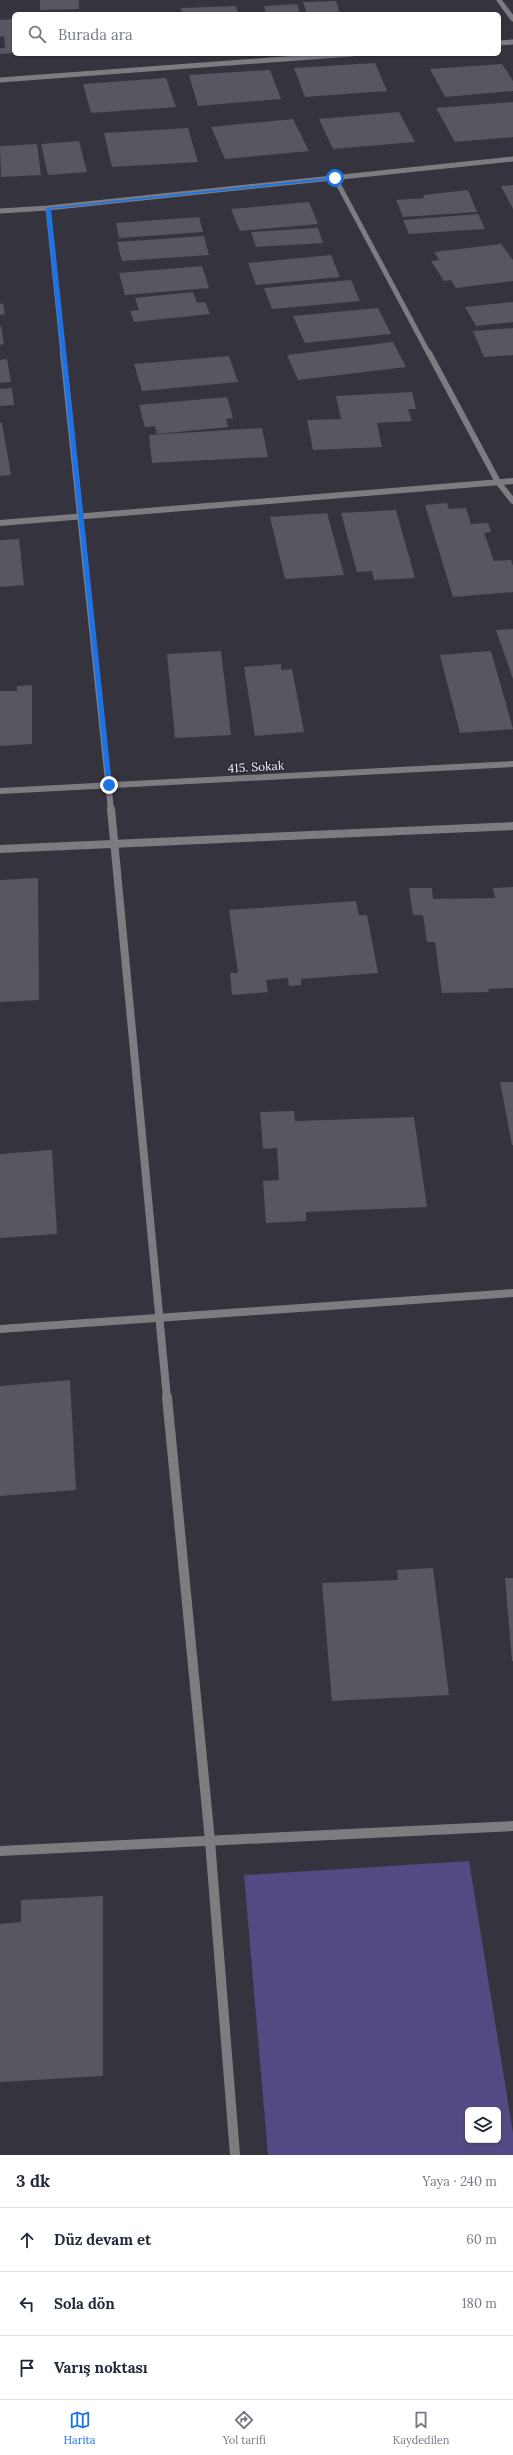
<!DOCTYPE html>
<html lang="tr">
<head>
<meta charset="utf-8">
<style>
  body { margin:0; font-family:Lora,serif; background:#f6f6f7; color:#1f2937 }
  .controls { position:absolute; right:12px; bottom:12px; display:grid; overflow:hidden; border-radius:6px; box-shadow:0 1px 3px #0004 }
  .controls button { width:36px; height:36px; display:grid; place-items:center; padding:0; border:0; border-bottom:1px solid #e0e1e3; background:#fff; color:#1f2937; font:20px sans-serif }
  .stop { position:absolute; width:12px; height:12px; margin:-9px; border:3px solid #1a73e8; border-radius:50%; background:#fff }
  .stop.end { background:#1a73e8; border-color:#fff; box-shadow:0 1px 4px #0008 }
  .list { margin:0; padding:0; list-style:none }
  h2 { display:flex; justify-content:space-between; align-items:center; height:52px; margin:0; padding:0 16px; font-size:17px }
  h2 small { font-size:13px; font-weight:400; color:#747a83 }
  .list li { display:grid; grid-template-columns:26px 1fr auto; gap:12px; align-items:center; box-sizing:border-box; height:64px; padding:0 16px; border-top:1px solid #e0e1e3 }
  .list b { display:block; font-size:15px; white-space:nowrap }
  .list em { font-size:13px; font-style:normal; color:#747a83 }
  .icon { flex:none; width:22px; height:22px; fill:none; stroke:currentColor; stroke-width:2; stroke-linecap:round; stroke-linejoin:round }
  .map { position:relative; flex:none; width:513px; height:2155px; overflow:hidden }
  .search { position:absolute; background:#fff; box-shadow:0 1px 3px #0004; left:12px; right:12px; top:12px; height:44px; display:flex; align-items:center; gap:10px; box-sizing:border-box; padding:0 14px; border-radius:6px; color:#747a83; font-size:15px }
  .sheet { height:244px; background:#fff }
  nav { display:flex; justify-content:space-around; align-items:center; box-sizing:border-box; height:56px; border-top:1px solid #e0e1e3; background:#fff; font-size:11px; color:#747a83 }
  nav a { display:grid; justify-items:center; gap:2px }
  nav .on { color:#1a73e8 }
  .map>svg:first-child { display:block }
  .green { fill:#554984; fill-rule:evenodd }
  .building { fill:#575661 }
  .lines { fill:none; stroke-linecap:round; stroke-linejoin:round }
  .street-far3 { stroke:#7c7c81; stroke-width:5 }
  .street-far2 { stroke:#7c7c81; stroke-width:6 }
  .street-far1 { stroke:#7c7c81; stroke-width:8 }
  .street { stroke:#7c7c81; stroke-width:10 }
  .route { fill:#1a73e8 }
  .labels { text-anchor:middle; stroke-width:3; stroke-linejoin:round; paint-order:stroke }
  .street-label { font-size:12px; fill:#f3f2f9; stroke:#2b2933 }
</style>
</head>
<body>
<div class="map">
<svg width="513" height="2155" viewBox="0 0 513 2155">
  <rect width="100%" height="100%" fill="#35333e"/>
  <!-- green -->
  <path class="green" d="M469,1861L513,2133V2155H268L244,1875ZM468,2110H498V2140H468Z"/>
  <!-- building -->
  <path class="building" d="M40,0H79V9L40,10Z
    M336,1L340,14H307L303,2Z
    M297,4L300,14H266L264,6Z
    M236,6L238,14H182L181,8Z
    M14,19V53L0,54V48H5L4,36L0,37V20Z
    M375,63L387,91L305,97L294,68Z
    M502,64L513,81V91L445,97L430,69Z
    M270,70L281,99L198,106L189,75Z
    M166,78L176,107L91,113L83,84Z
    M513,102V137L455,142L436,108Z
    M399,112L415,142L333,149L319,119Z
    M293,119L309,151L225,159L211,127Z
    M188,128L198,162L112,167L104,133Z
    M79,141L87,172L48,175L41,144Z
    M37,144L41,175L1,177L0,146Z
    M513,185V209L501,186Z
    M468,190L477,212L403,217L396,200L424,198L423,195Z
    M309,202L318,224L240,231L231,209Z
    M478,214L485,229L409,234L403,220Z
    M199,217L203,232L119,238L116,223Z
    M318,228L323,243L256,247L251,232Z
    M204,236L209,255L122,261L117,242Z
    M501,244L513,260V281L456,288L451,280L444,281L431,261L439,260L434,252Z
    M331,255L340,277L256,285L248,263Z
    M202,266L209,288L125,295L119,273Z
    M351,280L360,301L272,309L264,288Z
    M193,292L197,303L205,302L210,314L134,322L130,311L139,310L135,298Z
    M513,302V322L476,326L465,307Z
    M3,303L5,314L0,315V304Z
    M378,308L391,334L305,343L293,316Z
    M0,326H1L4,344L0,345Z
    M513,328V355L484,357L473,331Z
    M393,342L406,367L298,380L287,355Z
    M229,356L238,382L142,391L134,364Z
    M7,359L11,382L0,383V360Z
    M12,388L14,405L0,406V389Z
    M412,392L416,409H408L412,421L377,423L382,447L313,450L307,420L341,419L336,396Z
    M227,397L233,418L226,419L228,427L157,434L155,426L145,427L139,405Z
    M0,423H2L11,475L0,476Z
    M262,428L268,457L152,463L149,435Z
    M447,503L449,509L466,508L471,524L488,523L491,532L484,533L494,561L511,560L513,566V592L453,597L425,505Z
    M396,510L415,578L374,580L372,571L357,572L341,513Z
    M327,513L344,575L285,579L270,517Z
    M19,539L24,585L0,587V540Z
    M513,629V679L496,630Z
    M221,651L231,735L175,738L167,654Z
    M491,651L513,729L460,733L440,655Z
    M281,664V670L292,669L304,732L255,736L244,667Z
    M32,685V744L0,746V691H17V686Z
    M38,878L39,1000L0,1002V880Z
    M513,887V988L488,989L489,992L442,993L435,942H427L423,915H413L409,888H432L433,899L495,898L493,888Z
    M356,901L359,915H367L378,973L301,979V985L289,986L288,978L266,980L268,992L232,995L230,973H238L229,910Z
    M500,1082H513V1145H512Z
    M294,1111L295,1121L414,1117L427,1207L306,1212V1221L266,1223L263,1181L279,1180L277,1148L263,1149L260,1112Z
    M52,1150L57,1234L0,1238V1154Z
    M70,1380L76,1490L0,1496V1386Z
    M433,1568L449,1695L332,1701L322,1583L398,1580L397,1570Z
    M505,1578H513V1661H512Z
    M103,1896V2076L0,2082V1924L21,1922V1900Z"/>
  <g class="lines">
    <!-- street-far3 -->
    <path class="street-far3" d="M499,0L513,19
      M499,43L513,42
      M0,80L352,54
      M335,178L429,354
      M48,208L63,354
      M0,211L48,208L513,159"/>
    <!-- street-far2 -->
    <path class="street-far2" d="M63,353L111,810
      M429,353L498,482L513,501
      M0,523L513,481
      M0,791L513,764"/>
    <!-- street-far1 -->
    <path class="street-far1" d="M111,809L167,1398
      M0,849L513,826
      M0,1329L513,1293"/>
    <!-- street -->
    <path class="street" d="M167,1397L210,1841L235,2155
      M0,1851L513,1826"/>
  </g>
  <!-- route -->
  <path class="route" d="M335,177L336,179L51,209L112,785L107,787L46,208Z"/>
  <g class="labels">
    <!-- street labels -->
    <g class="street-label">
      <text transform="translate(256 767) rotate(-3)" y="4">415. Sokak</text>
    </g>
  </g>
</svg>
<div class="controls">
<button><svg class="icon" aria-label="layers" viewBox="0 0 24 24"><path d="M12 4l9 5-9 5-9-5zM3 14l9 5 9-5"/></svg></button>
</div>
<div class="stop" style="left:335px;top:178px"></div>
<div class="stop end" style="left:109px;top:785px"></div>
<div class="search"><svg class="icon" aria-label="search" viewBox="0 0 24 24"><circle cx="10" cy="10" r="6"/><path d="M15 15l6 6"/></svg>Burada ara</div>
</div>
<section class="sheet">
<h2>3 dk<small>Yaya · 240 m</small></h2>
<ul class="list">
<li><svg class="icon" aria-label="ahead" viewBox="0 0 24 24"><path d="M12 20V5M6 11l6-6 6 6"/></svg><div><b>Düz devam et</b></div><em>60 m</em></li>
<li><svg class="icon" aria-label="left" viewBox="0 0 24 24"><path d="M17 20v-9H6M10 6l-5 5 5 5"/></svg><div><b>Sola dön</b></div><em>180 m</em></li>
<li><svg class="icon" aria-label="arrive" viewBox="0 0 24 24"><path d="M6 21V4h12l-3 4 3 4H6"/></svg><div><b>Varış noktası</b></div></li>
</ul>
</section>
<nav>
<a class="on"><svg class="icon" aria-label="map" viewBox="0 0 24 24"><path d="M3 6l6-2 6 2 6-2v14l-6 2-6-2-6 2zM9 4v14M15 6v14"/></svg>Harita</a>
<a><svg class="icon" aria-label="directions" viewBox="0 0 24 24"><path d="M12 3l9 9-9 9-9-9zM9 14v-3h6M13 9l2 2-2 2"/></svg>Yol tarifi</a>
<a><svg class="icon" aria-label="saved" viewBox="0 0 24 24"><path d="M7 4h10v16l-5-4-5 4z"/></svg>Kaydedilen</a>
</nav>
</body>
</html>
